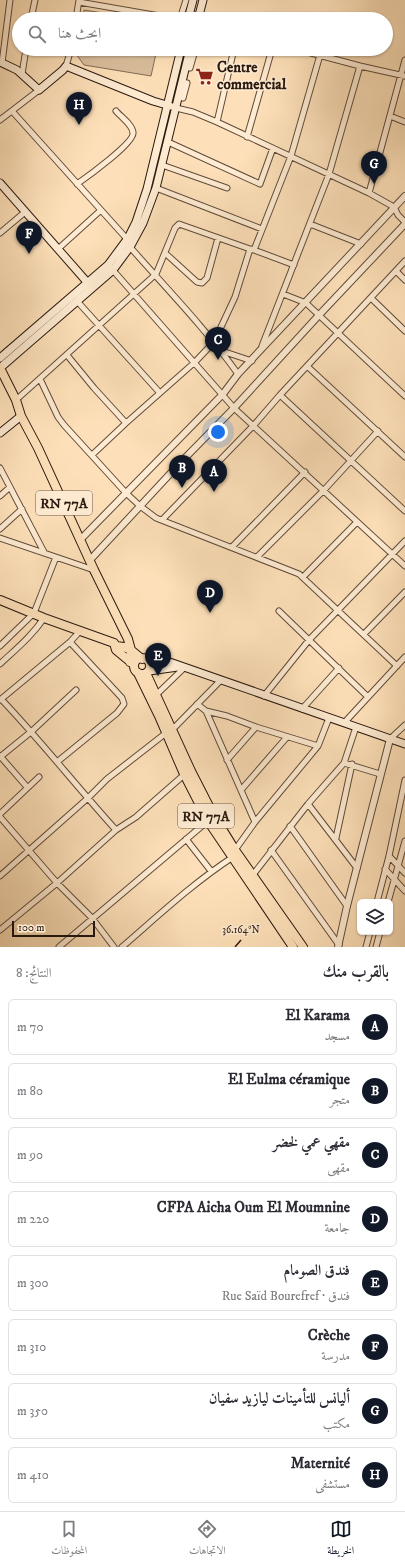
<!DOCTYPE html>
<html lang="ar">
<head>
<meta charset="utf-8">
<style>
  body { margin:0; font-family:"IM FELL DW Pica",Amiri,serif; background:#f2f2f3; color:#2b2b33; direction:rtl }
  .controls { position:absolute; right:12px; bottom:12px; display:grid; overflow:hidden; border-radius:6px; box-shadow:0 1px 3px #0004 }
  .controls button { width:36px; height:36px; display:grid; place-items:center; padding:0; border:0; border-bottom:1px solid #e1e1e2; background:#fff; color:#2b2b33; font:20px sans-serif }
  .scale { position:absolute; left:12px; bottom:10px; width:83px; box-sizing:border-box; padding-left:4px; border:2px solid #2a190f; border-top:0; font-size:11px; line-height:14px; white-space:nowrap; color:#2a190f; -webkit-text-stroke:3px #feebd2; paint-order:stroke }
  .you { position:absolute; left:218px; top:432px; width:14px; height:14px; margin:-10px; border:3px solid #fff; border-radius:50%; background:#1a73e8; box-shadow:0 0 0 6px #1a73e833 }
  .badge { display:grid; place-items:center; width:26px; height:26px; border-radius:50%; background:#111827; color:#fff; font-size:13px; font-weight:700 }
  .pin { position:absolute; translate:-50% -33px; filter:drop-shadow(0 1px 2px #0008) }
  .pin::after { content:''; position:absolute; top:21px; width:14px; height:12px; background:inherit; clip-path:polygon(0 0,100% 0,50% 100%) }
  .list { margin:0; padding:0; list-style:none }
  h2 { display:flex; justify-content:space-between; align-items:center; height:52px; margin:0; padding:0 16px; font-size:17px }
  h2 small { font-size:13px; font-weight:400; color:#7c7c81 }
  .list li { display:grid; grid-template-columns:26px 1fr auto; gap:12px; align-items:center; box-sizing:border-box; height:56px; margin:0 8px 8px; padding:0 8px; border:1px solid #e1e1e2; border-radius:6px }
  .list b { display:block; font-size:15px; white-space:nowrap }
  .list p { margin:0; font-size:13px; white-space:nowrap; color:#7c7c81 }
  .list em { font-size:13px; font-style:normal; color:#7c7c81 }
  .icon { flex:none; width:22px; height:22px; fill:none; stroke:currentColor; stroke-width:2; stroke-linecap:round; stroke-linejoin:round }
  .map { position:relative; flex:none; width:405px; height:947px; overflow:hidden; direction:ltr }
  .search { position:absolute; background:#fff; box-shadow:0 1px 3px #0004; left:12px; right:12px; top:12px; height:44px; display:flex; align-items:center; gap:10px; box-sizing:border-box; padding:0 14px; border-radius:22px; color:#7c7c81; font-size:15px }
  .sheet { height:564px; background:#fff }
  nav { display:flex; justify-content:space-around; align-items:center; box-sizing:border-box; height:56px; border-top:1px solid #e1e1e2; background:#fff; font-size:11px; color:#7c7c81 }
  nav a { display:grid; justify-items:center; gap:2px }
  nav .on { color:#111827 }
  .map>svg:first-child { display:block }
  .green { fill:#d9be9c; stroke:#826c56 }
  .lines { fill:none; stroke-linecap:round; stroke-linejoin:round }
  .minor-casing { stroke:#5f4b3a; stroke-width:7 }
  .tertiary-casing { stroke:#5f4b3a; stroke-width:8 }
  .secondary-casing { stroke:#2a190f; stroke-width:9 }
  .primary-casing { stroke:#2a190f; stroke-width:10 }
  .minor { stroke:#feebd2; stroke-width:5 }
  .tertiary { stroke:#feebd2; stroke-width:6 }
  .secondary { stroke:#feebd2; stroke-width:7 }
  .primary { stroke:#fde0b9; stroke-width:8 }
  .ticks { fill:none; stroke:#2a190f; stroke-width:1.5 }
  .labels { text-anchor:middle; stroke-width:3; stroke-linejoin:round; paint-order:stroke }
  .shield { fill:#feebd2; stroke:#6a584a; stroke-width:1 }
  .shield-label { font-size:14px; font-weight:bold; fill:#2a190f }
  .poi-label { font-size:15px; font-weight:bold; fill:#2a190f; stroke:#feebd2; text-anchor:start }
  .ticks-label { font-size:10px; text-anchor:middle; fill:#2a190f; stroke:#feebd2; stroke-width:3; stroke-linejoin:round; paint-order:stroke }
</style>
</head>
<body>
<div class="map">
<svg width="405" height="947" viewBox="0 0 405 947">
  <rect width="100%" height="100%" fill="#fde0b9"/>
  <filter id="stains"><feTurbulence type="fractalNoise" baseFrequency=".005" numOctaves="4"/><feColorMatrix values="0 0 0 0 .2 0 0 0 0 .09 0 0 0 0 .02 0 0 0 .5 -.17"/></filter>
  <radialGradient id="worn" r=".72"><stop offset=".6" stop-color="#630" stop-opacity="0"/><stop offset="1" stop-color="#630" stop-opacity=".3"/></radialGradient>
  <!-- green -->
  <path class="green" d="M84,10L141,19H83Z
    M77,49H157L151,76L84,65L76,54Z"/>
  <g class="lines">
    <defs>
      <path id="minor" d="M79,2L177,19
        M31,19L35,0
        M76,19L79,0
        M180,19L186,0
        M296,49L360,66L405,76
        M2,63L10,0
        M66,66L71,49
        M186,67L190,68L194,54L190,52
        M22,74L26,49
        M179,97L183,98L187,83L182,82
        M176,108L193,112L217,122L369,193L394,207L398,215L405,222
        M12,111L127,239
        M390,116L405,122
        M0,120L39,90
        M217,122L234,49
        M247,137L272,49
        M168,142L260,184L273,148
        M162,165L227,188
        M77,184C87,177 134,143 133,133C133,125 121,117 116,111
        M156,188L262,229
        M369,193L405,60
        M310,224L361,244
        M0,233L25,212
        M130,247C167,289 206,329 238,374
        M58,249L101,210
        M254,250L294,265
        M165,253L197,282L202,283L207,278L218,238
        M111,268L234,408L405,566
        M396,271L405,280
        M283,294L306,303L405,396
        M371,298L405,331
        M77,301L160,393
        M262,346L329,174L360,66
        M222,351L252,361
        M67,355L94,388L126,423
        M307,366L405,457
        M40,379L58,417L64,425L126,493L140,506L156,518L299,574L397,666
        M280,395L405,511
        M16,400L156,274L175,228L179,224L250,249
        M92,455L126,423L195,362L214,342L235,297L250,249L254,250L291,156L320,55
        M0,468L44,552
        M0,496L10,487
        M162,520L254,425L280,395L405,261
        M0,529L22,509
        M0,538L94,570
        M232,547L305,472
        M257,557L324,490L378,431
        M303,577L357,522
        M279,611L368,697
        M364,634L405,592
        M0,646L34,613L56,557
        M0,664C16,649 32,636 44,618
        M155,696L184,668
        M264,696L309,640L405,541
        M1,699C41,741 77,787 116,830
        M0,700L70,642L81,630
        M197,704L206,711L255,822
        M302,709L339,668
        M206,711L227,716L256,727L318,746
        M344,723L405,657
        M390,739L405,725
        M0,756L27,787
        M0,757L32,731L76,690
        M227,760L256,727
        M57,762L117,713L124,704L122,698L70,642
        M344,763L380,774
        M241,790L287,737
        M308,804L357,868
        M0,814L39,777
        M0,817L57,883L92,918L114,947
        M290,826L347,906
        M336,838L352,764
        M186,839L211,871
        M271,850L339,945
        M389,856L405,873
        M385,869L405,891
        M0,876L88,798L107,779L166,733L172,730L220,681
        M252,876L308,804L344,763L356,727
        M377,902L389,856L405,780
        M388,902L405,841
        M0,930L57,883L116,830L136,817L185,774
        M59,947L209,820
        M122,947C158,916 193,883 233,857L235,850L255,822L318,746L329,718
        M366,947L370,932
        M376,947L380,932"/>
      <path id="tertiary" d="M81,539L223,394L238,374L405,196
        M90,560L182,461L234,408L320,314L405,224
        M338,947L347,906L390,739"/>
      <path id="secondary" d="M188,19L193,0
        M198,19L203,0
        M0,62L17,70L39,90L63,70L66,66L153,101L170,106
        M0,183L87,282
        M0,358L108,265L128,238L136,222L147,189L181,49
        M0,368L113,270L130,247L143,223L156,188L190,49
        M0,433L21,416
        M146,659L152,658L161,659L405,744
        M149,671L178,667"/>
      <path id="primary" d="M0,368L16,400L21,416L38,448L94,570L128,639L131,650L130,662
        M0,600L44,618L114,643L116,646L124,647L131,650L142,659
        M114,643L116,650L133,664
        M134 666a8 8 0 1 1 16 0a8 8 0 1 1-16 0Z
        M138,673L159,716L184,774L208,821L293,947
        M146,673L191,771L214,816L235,850L303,947"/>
    </defs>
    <!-- minor casing -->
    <use href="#minor" class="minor-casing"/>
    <!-- tertiary casing -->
    <use href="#tertiary" class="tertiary-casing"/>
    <!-- secondary casing -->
    <use href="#secondary" class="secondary-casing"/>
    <!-- primary casing -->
    <use href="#primary" class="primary-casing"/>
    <!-- minor -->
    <use href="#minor" class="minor"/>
    <!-- tertiary -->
    <use href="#tertiary" class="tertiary"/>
    <!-- secondary -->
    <use href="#secondary" class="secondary"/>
    <!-- primary -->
    <use href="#primary" class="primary"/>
  </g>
  <!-- ticks -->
  <path class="ticks" d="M235,947L241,940"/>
  <!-- icons -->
  <defs>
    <symbol id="supermarket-bare" viewBox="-9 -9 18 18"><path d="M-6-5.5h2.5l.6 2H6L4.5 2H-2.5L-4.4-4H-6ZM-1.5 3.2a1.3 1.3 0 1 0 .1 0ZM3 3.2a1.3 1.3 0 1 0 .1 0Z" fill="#8f2418" stroke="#feebd2" stroke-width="2.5" paint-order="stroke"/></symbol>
  </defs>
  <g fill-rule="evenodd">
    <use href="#supermarket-bare" x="192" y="64" width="25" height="25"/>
  </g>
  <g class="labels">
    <!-- shield labels -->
    <g class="shield">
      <rect x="36" y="491" width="56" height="24" rx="3"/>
      <rect x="178" y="804" width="56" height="24" rx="3"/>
    </g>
    <g class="shield-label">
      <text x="64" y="508">RN 77A</text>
      <text x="206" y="821">RN 77A</text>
    </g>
    <!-- poi labels -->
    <g class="poi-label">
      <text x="217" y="72">Centre<tspan x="217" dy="17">commercial</tspan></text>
    </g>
  </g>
  <g class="ticks-label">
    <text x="241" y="933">36.164°N</text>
  </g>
  <rect width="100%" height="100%" filter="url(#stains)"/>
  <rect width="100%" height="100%" fill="url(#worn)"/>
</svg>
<div class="controls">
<button><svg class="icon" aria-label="layers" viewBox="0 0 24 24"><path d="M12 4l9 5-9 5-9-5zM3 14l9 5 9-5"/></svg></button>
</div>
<div class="scale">100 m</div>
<div class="you"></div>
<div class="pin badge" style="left:214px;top:492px">A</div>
<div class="pin badge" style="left:182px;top:488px">B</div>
<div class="pin badge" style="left:218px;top:360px">C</div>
<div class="pin badge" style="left:210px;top:613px">D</div>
<div class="pin badge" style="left:158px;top:676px">E</div>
<div class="pin badge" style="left:29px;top:254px">F</div>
<div class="pin badge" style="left:374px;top:184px">G</div>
<div class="pin badge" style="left:79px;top:125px">H</div>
<div class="search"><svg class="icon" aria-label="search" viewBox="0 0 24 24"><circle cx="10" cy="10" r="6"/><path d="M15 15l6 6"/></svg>ابحث هنا</div>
</div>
<section class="sheet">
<h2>بالقرب منك<small>النتائج: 8</small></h2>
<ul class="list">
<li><span class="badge">A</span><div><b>El Karama</b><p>مسجد</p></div><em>70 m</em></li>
<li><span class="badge">B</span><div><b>El Eulma céramique</b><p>متجر</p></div><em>80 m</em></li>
<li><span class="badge">C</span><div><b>مقهي عمي لخضر</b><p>مقهى</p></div><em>90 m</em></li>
<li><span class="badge">D</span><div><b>CFPA Aicha Oum El Moumnine</b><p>جامعة</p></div><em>220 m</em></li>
<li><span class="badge">E</span><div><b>فندق الصومام</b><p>فندق · Rue Saïd Bourefref</p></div><em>300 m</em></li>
<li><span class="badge">F</span><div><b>Crèche</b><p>مدرسة</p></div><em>310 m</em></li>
<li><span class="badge">G</span><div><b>أليانس للتأمينات ليازيد سفيان</b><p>مكتب</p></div><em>350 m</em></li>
<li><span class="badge">H</span><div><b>Maternité</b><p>مستشفى</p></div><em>410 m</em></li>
</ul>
</section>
<nav>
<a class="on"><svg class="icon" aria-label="map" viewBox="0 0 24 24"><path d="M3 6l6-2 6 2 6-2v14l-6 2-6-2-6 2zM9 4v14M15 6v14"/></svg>الخريطة</a>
<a><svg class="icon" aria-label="directions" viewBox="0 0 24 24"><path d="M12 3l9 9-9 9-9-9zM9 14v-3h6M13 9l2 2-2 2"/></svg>الاتجاهات</a>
<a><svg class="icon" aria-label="saved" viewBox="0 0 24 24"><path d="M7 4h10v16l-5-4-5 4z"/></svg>المحفوظات</a>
</nav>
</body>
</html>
